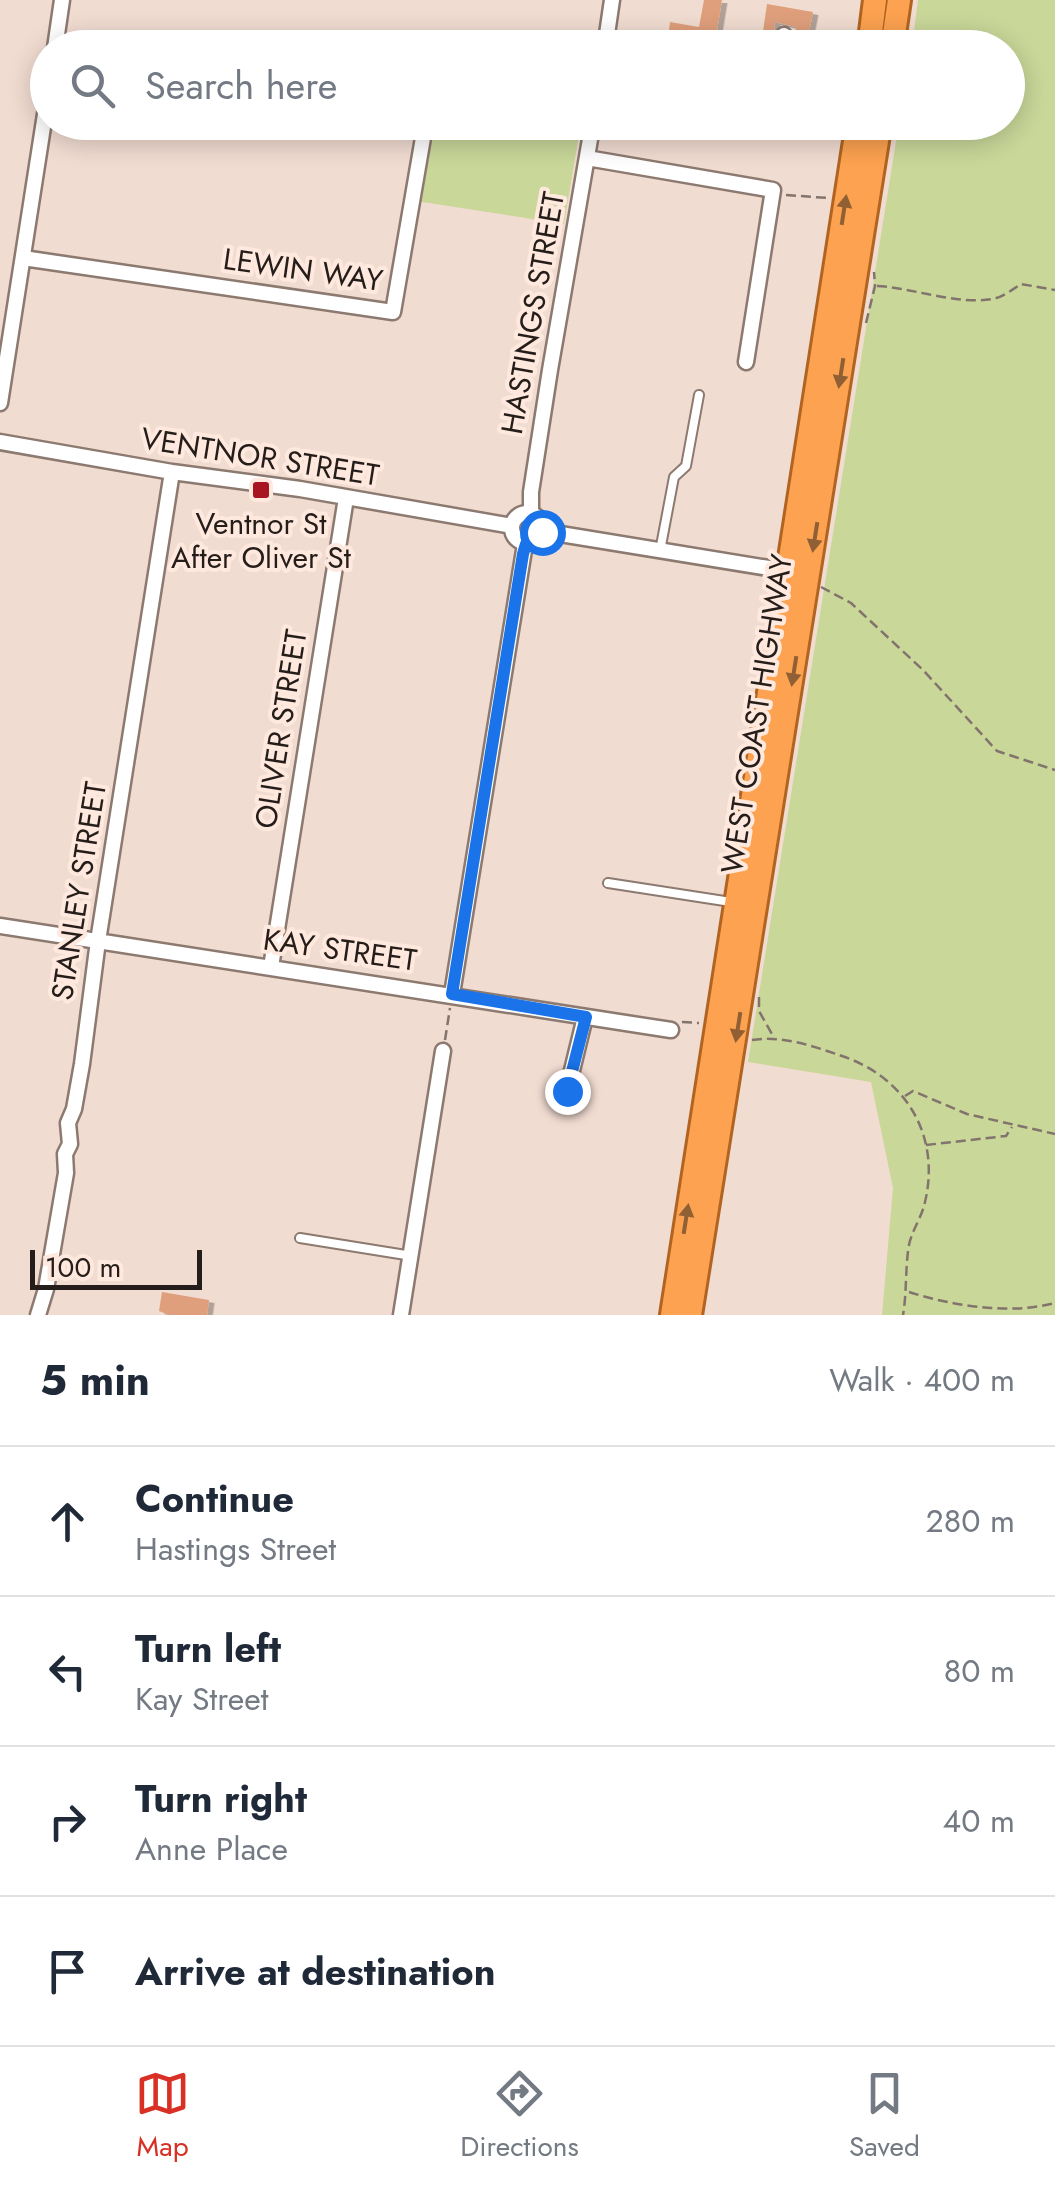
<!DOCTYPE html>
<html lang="en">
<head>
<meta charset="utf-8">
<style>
  body { margin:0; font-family:Jost,sans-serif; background:#f6f6f7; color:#1f2937 }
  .scale { position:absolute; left:30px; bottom:25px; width:172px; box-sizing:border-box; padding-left:10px; border:5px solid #251d19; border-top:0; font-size:28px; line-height:35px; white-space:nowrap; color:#251d19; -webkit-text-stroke:8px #ffe9de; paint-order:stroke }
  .stop { position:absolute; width:30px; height:30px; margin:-22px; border:8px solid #1a73e8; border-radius:50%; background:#fff }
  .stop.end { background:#1a73e8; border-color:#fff; box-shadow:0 2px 10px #0008 }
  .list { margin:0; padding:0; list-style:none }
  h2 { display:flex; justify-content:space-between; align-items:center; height:130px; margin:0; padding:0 40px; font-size:42px }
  h2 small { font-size:32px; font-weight:400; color:#747a83 }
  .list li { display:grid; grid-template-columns:65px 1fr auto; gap:30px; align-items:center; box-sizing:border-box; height:150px; padding:0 40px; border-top:2px solid #e0e1e3 }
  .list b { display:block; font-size:38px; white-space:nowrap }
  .list p { margin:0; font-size:32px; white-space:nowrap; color:#747a83 }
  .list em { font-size:32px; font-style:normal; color:#747a83 }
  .icon { flex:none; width:55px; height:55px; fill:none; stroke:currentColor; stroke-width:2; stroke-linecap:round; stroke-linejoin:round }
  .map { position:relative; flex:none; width:1055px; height:1315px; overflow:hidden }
  .search { position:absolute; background:#fff; box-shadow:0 5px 25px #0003; left:30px; right:30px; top:30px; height:110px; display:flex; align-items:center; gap:25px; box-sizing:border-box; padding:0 35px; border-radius:55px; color:#747a83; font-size:38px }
  .sheet { height:730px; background:#fff }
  nav { display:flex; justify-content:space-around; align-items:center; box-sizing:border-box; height:140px; border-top:2px solid #e0e1e3; background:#fff; font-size:28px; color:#747a83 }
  nav a { display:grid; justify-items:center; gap:5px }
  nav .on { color:#d93025 }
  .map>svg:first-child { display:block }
  .green { fill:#c9d799 }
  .building { fill:#df9f7c; filter:url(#shadow) }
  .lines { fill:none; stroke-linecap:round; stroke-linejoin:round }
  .service-casing { stroke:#8c796f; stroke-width:12 }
  .minor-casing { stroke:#8c796f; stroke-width:19 }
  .trunk-casing { stroke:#b16421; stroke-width:28 }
  .path { stroke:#82746d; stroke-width:2.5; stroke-dasharray:10 5; stroke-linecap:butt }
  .service { stroke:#fff; stroke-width:8 }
  .minor { stroke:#fff; stroke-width:14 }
  .trunk { stroke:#fca250; stroke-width:22 }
  .oneway { fill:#906034 }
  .route { stroke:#1a73e8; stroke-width:12 }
  .poi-dot { fill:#a91422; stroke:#ffe9de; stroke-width:4 }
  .labels { text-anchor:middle; stroke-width:8; stroke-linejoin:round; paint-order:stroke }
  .street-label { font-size:30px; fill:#251d19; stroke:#ffe9de }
  .poi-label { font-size:30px; fill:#251d19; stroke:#ffe9de }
</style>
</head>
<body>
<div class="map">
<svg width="1055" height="1315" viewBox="0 0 1055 1315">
  <defs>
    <filter id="shadow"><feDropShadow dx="5.5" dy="3" stdDeviation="0" flood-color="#0004"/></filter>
  </defs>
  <rect width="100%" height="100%" fill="#f1dcd1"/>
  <!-- green -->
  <path class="green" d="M918,0H1055V1315H882L893,1188L871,1082L748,1062L899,123L1008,122V48L912,47Z
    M456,30L563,47H451Z
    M438,122L581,123L564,224L416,201L428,125L437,127Z"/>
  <!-- building -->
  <path class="building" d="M704,0H722L715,42L702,40L701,45L668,39L670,22L699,27Z
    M767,4L813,12L808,37L819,38L817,48H800L802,40L794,38L796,27L775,22L772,47L761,45Z
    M162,1292L209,1300L207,1315H169L159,1311Z"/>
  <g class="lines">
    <defs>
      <path id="service" d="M660,551L674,477L686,466L699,395
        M608,883L731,902
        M300,1238L412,1256"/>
      <path id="minor" d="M55,48L62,0
        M605,48L612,0
        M782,48L784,35
        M587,158L773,190L746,362
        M23,258L393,312L424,132L362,122
        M0,403L48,95
        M0,442L172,472L300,489L512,526
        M512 528a15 15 0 1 1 30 0a15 15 0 1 1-30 0Z
        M531,514V492L550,370L593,122
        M542,531L793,572
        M0,926L671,1030
        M271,967L346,498
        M452,994L525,544
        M567,1091L585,1017
        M38,1315L46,1289L66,1173L65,1154L70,1144L68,1123L74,1109L82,1064L98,941L172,472
        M401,1315L443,1051"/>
      <path id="trunk" d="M869,48L875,0
        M892,48L899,0
        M672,1315L858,122
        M690,1315L880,122"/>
    </defs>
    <!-- service casing -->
    <use href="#service" class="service-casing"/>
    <!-- minor casing -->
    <use href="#minor" class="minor-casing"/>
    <!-- trunk casing -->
    <use href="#trunk" class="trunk-casing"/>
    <!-- path -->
    <path class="path" d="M786,195L828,198
      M877,286C914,288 955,305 992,299C1002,298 1013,289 1021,284L1055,290
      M866,323L875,286L874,272
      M821,587L851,603L923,670L997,751L1055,770
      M759,997V1011L773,1036
      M682,1022L699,1023
      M445,1040L450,1008
      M752,1040C781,1035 813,1046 842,1056C905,1077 941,1135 925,1202C922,1217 912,1230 909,1245C905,1268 907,1292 903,1315
      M905,1096L913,1091L967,1114L1055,1134
      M926,1145L1006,1136L1012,1127
      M909,1292C953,1306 1010,1315 1055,1303"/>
    <!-- service -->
    <use href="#service" class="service"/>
    <!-- minor -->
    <use href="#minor" class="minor"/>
    <!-- trunk -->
    <use href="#trunk" class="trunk"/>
  </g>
  <!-- one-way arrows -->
  <defs><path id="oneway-solid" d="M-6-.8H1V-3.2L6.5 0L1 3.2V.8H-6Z" transform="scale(2.5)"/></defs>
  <g class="oneway">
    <use href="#oneway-solid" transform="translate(844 210) rotate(-81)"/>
    <use href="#oneway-solid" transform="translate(841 373) rotate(99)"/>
    <use href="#oneway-solid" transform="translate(815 537) rotate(99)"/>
    <use href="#oneway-solid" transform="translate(794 671) rotate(99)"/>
    <use href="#oneway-solid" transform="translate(738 1027) rotate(99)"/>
    <use href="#oneway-solid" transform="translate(686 1219) rotate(-81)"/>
  </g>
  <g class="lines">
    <!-- route -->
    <path class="route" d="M542,532L533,542L526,544L523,554L452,994L586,1017L567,1091"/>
  </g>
  <!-- markers -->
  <rect class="poi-dot" x="251" y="480" width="20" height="20" rx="5"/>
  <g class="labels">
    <!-- street labels -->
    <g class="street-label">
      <text transform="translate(303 270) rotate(8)" y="10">LEWIN WAY</text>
      <text transform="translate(533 313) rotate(-80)" y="10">HASTINGS STREET</text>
      <text transform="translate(260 457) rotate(9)" y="10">VENTNOR STREET</text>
      <text transform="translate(757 714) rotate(-81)" y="10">WEST COAST HIGHWAY</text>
      <text transform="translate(281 729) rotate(-81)" y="10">OLIVER STREET</text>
      <text transform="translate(79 891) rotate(-81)" y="10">STANLEY STREET</text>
      <text transform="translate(340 950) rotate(8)" y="10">KAY STREET</text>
    </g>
    <!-- poi labels -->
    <g class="poi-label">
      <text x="261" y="534">Ventnor St<tspan x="261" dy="34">After Oliver St</tspan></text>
    </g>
  </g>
</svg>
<div class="scale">100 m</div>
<div class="stop" style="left:542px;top:532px"></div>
<div class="stop end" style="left:567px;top:1091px"></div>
<div class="search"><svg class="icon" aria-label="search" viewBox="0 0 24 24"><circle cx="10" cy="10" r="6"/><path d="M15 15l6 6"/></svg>Search here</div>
</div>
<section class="sheet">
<h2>5 min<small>Walk · 400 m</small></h2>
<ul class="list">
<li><svg class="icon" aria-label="ahead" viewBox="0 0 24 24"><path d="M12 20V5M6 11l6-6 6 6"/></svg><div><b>Continue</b><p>Hastings Street</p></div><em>280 m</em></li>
<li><svg class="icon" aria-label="left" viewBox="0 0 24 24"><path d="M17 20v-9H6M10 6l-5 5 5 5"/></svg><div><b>Turn left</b><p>Kay Street</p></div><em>80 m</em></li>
<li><svg class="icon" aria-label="right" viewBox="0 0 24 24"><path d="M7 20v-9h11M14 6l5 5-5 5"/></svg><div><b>Turn right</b><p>Anne Place</p></div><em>40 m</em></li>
<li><svg class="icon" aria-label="arrive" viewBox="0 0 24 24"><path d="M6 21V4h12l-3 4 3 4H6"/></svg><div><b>Arrive at destination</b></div></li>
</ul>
</section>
<nav>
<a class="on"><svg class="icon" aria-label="map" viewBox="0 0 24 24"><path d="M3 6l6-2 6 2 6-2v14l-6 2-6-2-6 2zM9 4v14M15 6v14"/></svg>Map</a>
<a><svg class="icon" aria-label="directions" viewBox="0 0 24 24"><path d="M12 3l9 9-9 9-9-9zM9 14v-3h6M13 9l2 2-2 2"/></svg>Directions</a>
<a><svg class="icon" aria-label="saved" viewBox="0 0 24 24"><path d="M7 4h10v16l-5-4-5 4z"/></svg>Saved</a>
</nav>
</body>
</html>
